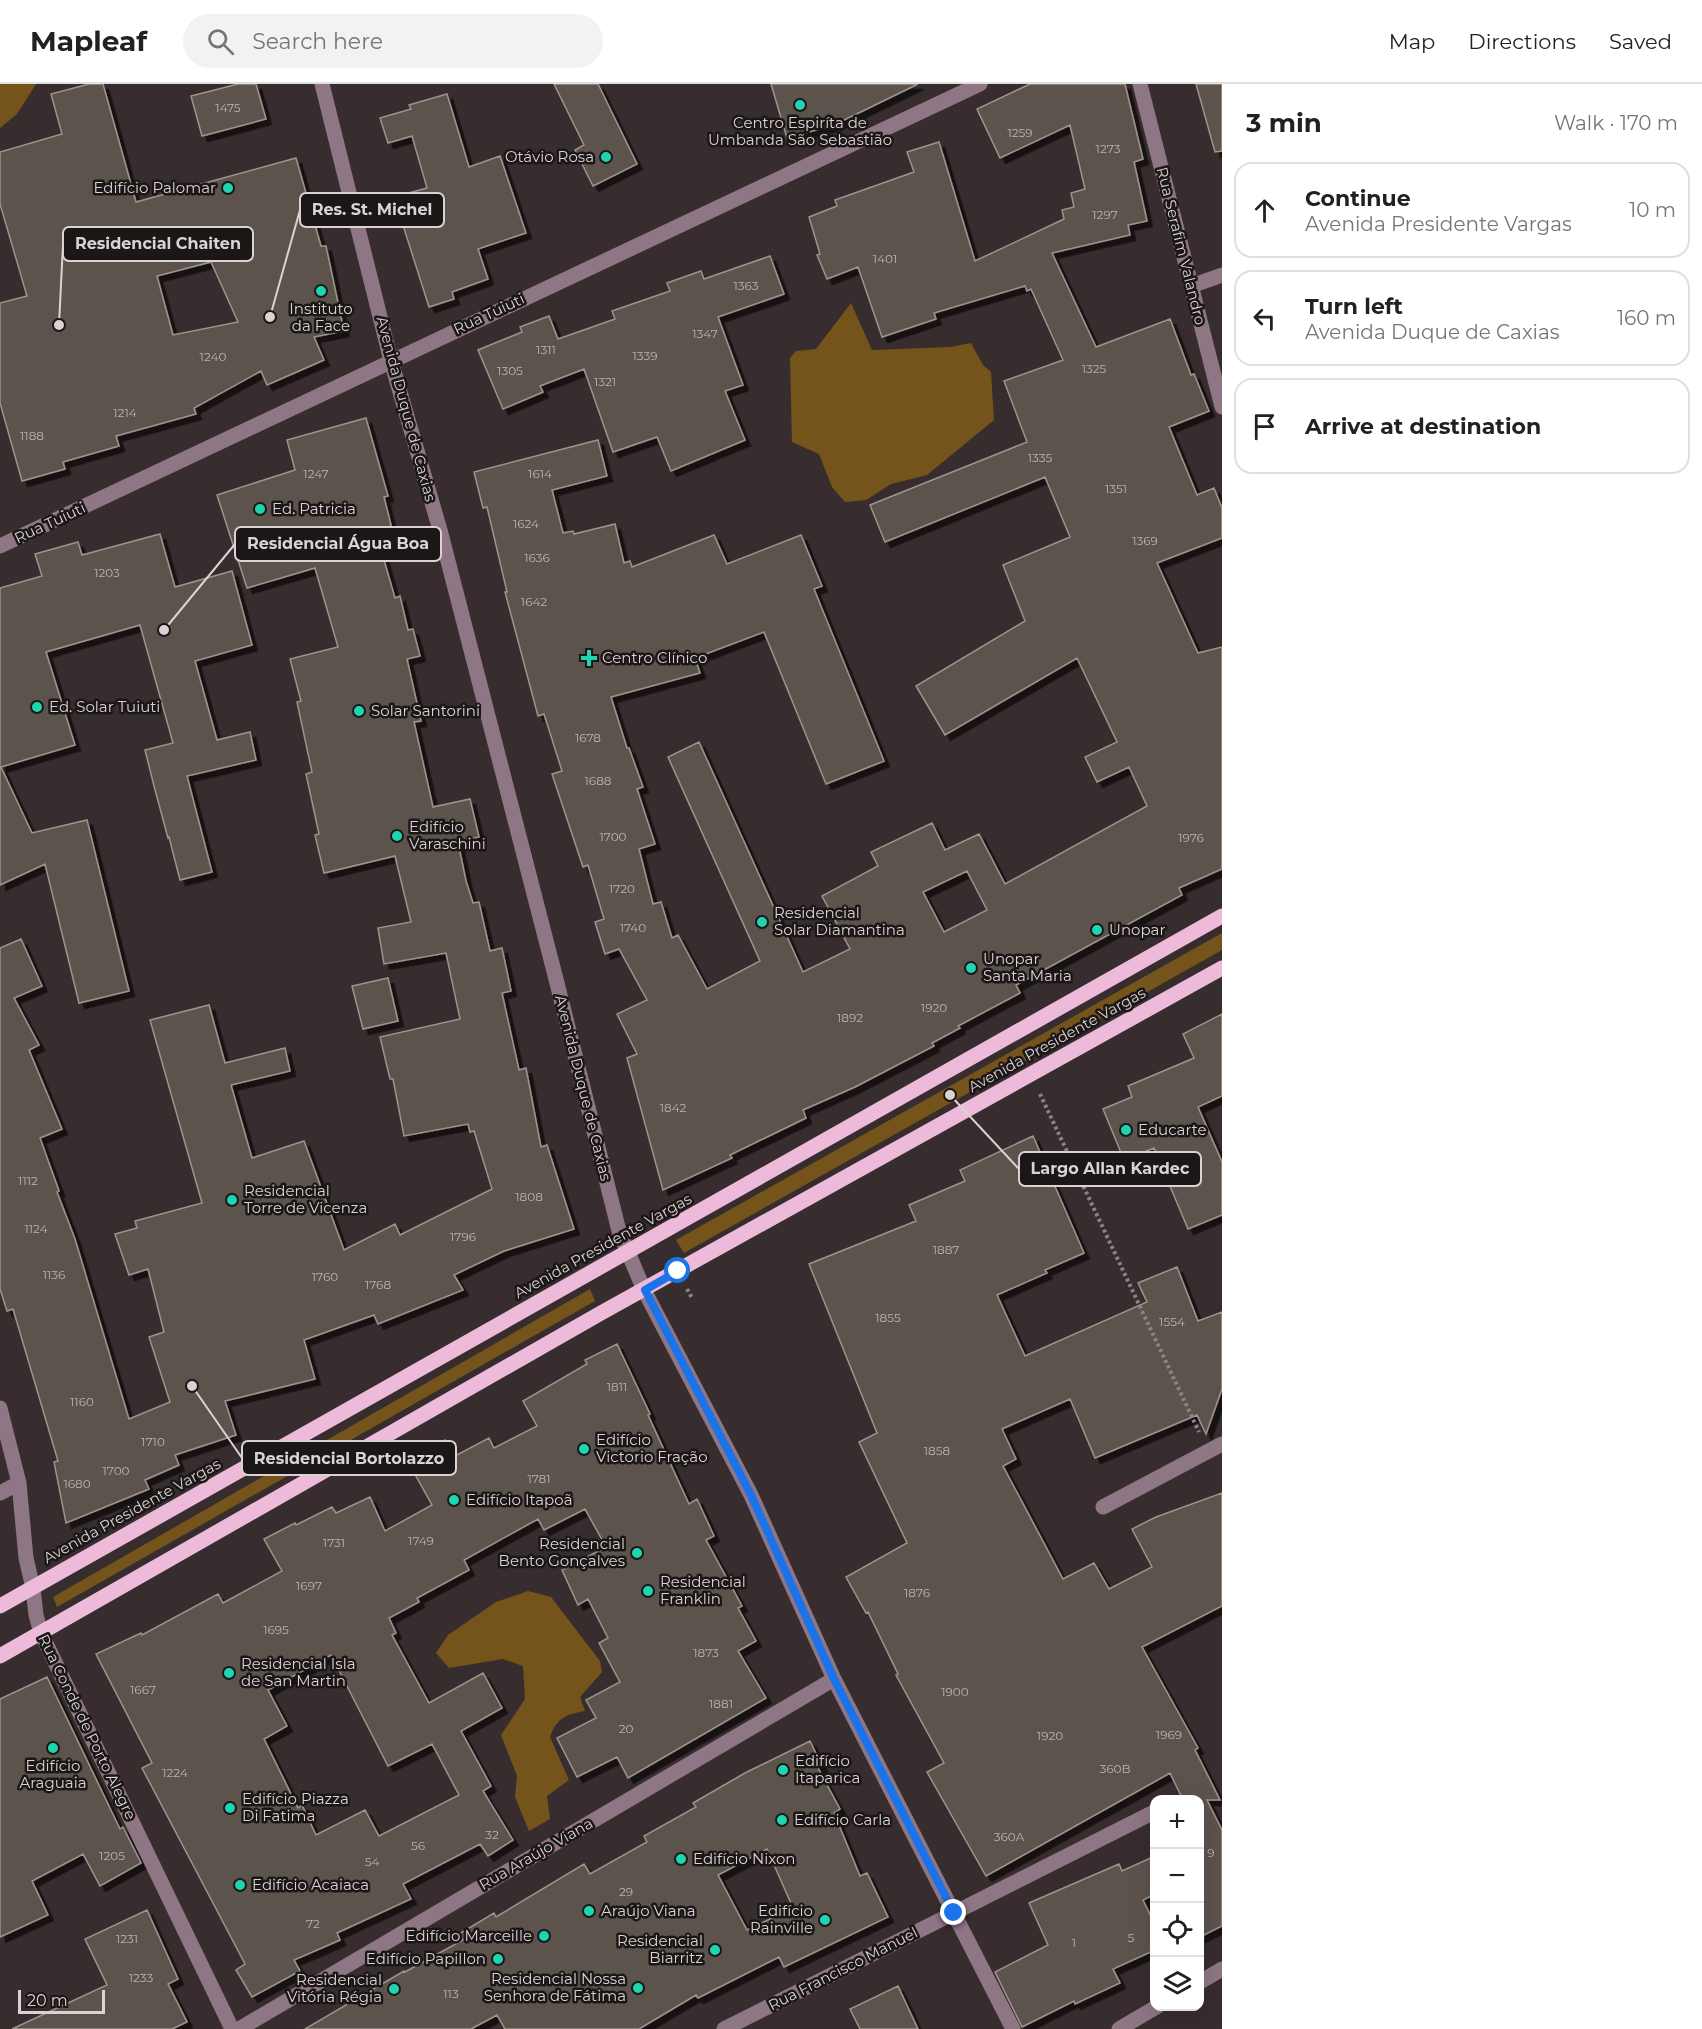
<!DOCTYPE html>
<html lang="en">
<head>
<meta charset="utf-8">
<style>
  body { margin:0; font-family:Montserrat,sans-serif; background:#f2f2f2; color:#202124 }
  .controls { position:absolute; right:18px; bottom:18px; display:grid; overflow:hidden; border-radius:12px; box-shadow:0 6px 24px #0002 }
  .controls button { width:54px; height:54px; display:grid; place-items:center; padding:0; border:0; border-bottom:2px solid #e0e0e0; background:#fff; color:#202124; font:30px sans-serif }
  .scale { position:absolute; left:18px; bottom:15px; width:87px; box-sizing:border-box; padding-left:6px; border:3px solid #dad3d3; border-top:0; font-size:16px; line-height:21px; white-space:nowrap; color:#dad3d3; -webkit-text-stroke:4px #1c1717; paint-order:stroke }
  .stop { position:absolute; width:18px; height:18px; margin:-14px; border:4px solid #1a73e8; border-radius:50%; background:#fff }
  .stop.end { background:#1a73e8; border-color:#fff; box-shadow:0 2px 6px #0008 }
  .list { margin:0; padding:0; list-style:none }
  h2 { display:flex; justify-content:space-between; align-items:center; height:78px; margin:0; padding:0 24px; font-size:26px }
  h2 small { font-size:20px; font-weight:400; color:#757577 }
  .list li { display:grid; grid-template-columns:39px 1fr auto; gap:18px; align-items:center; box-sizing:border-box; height:96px; margin:0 12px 12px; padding:0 12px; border:2px solid #e0e0e0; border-radius:18px }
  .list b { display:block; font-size:22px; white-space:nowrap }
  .list p { margin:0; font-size:20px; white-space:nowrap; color:#757577 }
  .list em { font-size:20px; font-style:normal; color:#757577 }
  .icon { flex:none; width:33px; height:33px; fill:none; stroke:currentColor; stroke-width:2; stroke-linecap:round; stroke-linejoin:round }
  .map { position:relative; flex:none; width:1222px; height:1945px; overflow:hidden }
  header { display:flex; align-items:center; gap:36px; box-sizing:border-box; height:84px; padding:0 30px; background:#fff; border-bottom:2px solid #e0e0e0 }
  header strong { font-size:28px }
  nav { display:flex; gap:33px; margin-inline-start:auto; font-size:21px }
  .search { width:420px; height:54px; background:#f2f2f2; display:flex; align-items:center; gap:15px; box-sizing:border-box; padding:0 21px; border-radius:33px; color:#757577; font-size:22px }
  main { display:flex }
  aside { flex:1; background:#fff }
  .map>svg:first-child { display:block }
  .green { fill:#75541b }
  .building { fill:#5c524d; stroke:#9f938e; stroke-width:1.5; fill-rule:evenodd; filter:url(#shadow) }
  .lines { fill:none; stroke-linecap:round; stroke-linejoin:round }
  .path { stroke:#8c8384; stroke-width:4; stroke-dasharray:3 3; stroke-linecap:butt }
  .minor { stroke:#8f7685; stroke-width:15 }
  .major { stroke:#eebada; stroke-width:15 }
  .route { stroke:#1a73e8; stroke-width:8 }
  .poi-dot { fill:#1fd5b0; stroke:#1c1717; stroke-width:2 }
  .labels { text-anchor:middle; stroke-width:5; stroke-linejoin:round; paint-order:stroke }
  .number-label { font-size:12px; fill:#bab3b2 }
  .poi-label { font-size:15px; fill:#dad3d3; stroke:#1c1717; text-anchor:start }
  .street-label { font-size:15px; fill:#dad3d3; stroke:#1c1717 }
  .leader { fill:none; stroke:#dad3d3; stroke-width:2 }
  .callout-dot { fill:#dad3d3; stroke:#1c1717; stroke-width:2 }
  .callout { fill:#1c1717; stroke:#dad3d3; stroke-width:2 }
  .callout-label { font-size:16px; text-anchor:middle; font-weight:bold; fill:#dad3d3 }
</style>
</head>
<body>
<header>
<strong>Mapleaf</strong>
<div class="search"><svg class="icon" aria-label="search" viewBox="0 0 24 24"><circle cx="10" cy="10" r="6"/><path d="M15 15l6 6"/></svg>Search here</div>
<nav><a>Map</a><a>Directions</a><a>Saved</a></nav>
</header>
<main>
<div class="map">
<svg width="1222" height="1945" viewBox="0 0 1222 1945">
  <defs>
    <filter id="shadow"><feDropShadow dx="5.5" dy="5.5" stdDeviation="0" flood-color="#0009"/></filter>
  </defs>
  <rect width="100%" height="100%" fill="#382d2e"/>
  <!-- green -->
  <path class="green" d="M0,0H36L17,30L0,44Z
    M851,219L872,266L950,263L971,259L983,281L991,288L994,336L927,391L891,400L866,416L845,418L832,403L819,370L792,358L790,274L796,267L816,265Z
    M1222,849V866L684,1169L676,1156Z
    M590,1205L595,1217L57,1523L53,1513Z
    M528,1507L551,1513L600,1577L602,1588L580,1613L585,1627C566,1630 557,1634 550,1653L569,1696L547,1712L550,1735L529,1747L515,1713L517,1692L501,1651L525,1615L523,1582L503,1575L449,1584L436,1569L448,1551L496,1518Z"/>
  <!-- building -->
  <path class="building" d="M89,0H103L136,118L296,74L321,162H326L344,247L314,253L324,276L267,301L261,287L194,324L196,330L116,352L119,362L63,378L65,385L22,397L0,319V219L27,212L0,120V68L62,50L51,10ZM211,178L238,238L173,251L157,192Z
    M238,0H256L266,35L202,52L191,12Z
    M554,0H598L637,80L593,102L575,66L584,61Z
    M771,0H918L834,41L787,54Z
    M1030,0H1125L1143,75L1134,78L1147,137L1128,141L1130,151L1052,169L1096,263L1170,235L1191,291L1194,290L1209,327L1169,343L1197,411L1214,404L1222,424V454L1157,479L1198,569L1222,563V785L1179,804L1182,811L1016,901L1020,909L958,942L960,944L932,959L934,962L855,1003L803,1026L806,1034L730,1071L732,1074L663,1106L627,974L637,970L617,930L647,916L619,865L605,870L595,838L604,835L588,781L583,783L552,690L562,687L544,630L538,632L505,508H507L487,423L483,424L474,388L598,356L607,392L552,406L563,449L573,447L574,450L615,440L624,479L630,477L632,483L714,451L727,480L801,451L822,502L814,505L884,677L826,700L764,548L695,574L700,589L611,613L627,664H629L643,703L637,705L655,760L639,765L653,820L661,818L672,854L678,851L707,905L760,877L668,673L699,658L803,888L850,865L822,812L878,782L871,768L932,739L945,766L979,750L1005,800L1147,722L1129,683L1097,698L1085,673L1117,658L1077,574L945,651L916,602L1025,537L1003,481L1070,453L1045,393L885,458L870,421L1027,358L1004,297L1063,276L1031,205L1027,207L1025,202L934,229L936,235L882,253L858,183L827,195L817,171L820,170L809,133L837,122L835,116L914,88L907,68L939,58L975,177L1064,135L1062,126L1074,123L1071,109L1085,105L1070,41L1000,74L977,25ZM967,787L987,826L944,848L923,808Z
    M1196,0H1222V67L1215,68Z
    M447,10L469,83L500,72L526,149L478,165L488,195L452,208L454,215L429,223L394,113L427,104L412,52L388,59L380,34L411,25L409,21Z
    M770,172L784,210L718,233L743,301L725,307L745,356L671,387L657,353L613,368L584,285L540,302L543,308L503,325L478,266L522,248L520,243L549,232L558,255L615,235L612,227L670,207L667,199L701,187L704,195Z
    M366,334L388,412L384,413L397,465L382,469L395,514L400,512L408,546L413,545L420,572L407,575L421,637L414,638L433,723L470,715L479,753L458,758L466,797L473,819L479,818L490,867L502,864L511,907L502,909L519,986L526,984L541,1063L547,1061L574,1145L504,1167L454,1191L463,1206L378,1240L374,1231L304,1256L315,1295L225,1317L236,1351L175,1371L179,1381L145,1396L149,1405L66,1439L54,1378L58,1377L13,1225L7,1227L0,1205V864L21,855L42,902L14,914L39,961L29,966L62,1045L40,1054L59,1107L57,1108L75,1155L129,1335L170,1318L149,1253L164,1248L148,1185L129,1191L115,1150L137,1144L135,1137L202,1119L150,936L209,921L225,979L285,964L290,987L231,1001L252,1074L304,1057L344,1166L395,1140L400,1151L492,1105L474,1047L470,1048L468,1040L404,1052L393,995H390L380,953L460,935L446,869L384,880L378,844L411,838L395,772L324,789L315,751L319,750L306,690L312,688L297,618L301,617L290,575L338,563L315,484L247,504L217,411L295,386L287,356Z
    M160,450L175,503L232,487L252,561L195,577L217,656L250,648L256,676L187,692L212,788L180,796L169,753L168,754L154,702L145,666L173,659L140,541L46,568L75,661L1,683L32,749L87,736L129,907L79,919L45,780L0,801V504L42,492L35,470L78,458L82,471Z
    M388,894L398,937L363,945L352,902Z
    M1222,930V1012L1198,1023L1222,1078V1131L1188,1145L1154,1064L1124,1076L1103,1025L1132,1013L1128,1002L1194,974L1183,950Z
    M1033,1052L1084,1169L1045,1186L1047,1189L997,1211L1025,1272L1147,1218L1138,1199L1177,1183L1198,1237L1222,1228V1305L1206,1350L1197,1331L1095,1374L1070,1315L1002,1345L1016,1375L1003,1382L1063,1495L1094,1479L1109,1505L1152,1483L1132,1445L1156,1433L1222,1409V1522L1142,1563L1198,1664L1195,1666L1220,1716H1207L1222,1746V1842L1200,1853V1716H1183L1170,1689L986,1792L927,1688L944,1679L896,1591L898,1590L868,1528L866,1529L846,1493L907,1459L859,1358L877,1349L809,1180L916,1137L909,1121L965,1097L960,1086Z
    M617,1260L650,1330L648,1331L689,1420L697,1415L714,1452L706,1456L742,1522L738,1524L756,1557L738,1567L766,1614L628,1694L617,1673L577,1693L557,1654L596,1634L586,1616L620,1598L599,1559L608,1554L588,1515L578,1521L562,1486L606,1463L585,1425L544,1446L538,1435L464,1476L469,1486L417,1514L419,1518L389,1534L396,1549L392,1551L429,1619L483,1589L502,1624L461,1647L491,1702L483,1707L513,1756L488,1772L480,1760L403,1800L411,1815L337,1849L340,1856L294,1876L300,1887L252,1913L236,1886L245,1880L142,1684L152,1679L96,1570L141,1549L142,1551L218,1510L223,1519L282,1487L264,1455L295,1439L296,1441L332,1423L336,1429L370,1413L385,1447L432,1421L407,1376L445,1356L455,1372L489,1354L494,1364L537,1342L523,1317L587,1280L585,1276ZM331,1571L388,1682L432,1660L459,1711L379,1752L365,1726L316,1751L302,1721L298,1724L264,1655L287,1642L268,1606Z
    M47,1593L120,1745L123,1743L141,1779L100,1802L83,1770L32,1797L48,1831L0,1853V1615Z
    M810,1657L822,1682L818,1684L840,1725L834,1729L860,1792L867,1789L888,1833L784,1883L779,1873L698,1914L696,1911L639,1945H505L497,1931L471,1945H305L404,1887L405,1888L463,1856L459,1850L494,1829L496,1833L584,1780L590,1790L647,1758L644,1752L696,1723L693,1719L745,1689ZM767,1765L793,1824L747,1846L718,1791Z
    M1155,1772V1810L1143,1816L1155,1841V1866L1113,1885L1120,1899L1075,1920L1074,1917L1022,1943L995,1888L1048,1861L1029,1819L1119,1780L1122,1787Z
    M147,1826L178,1895L168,1900L187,1938L172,1945H12L107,1901L85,1855Z
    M898,1902L918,1945H860L850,1925Z"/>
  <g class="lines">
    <!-- path -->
    <path class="path" d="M1040,1010L1199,1348
      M687,1205L692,1214"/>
    <!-- minor -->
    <path class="minor" d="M322,0L391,277L440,446L557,899L619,1147L644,1206L751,1411L834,1595L1013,1945
      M1140,0L1222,323
      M1191,202L1222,191
      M0,462L980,0
      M0,1324L19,1399L26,1474L33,1504L36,1531L41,1549L232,1945
      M0,1409L19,1399
      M1103,1423L1222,1360
      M1200,1898L1222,1885
      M239,1945L834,1595
      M724,1945L1154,1728
      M1119,1945L1158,1922"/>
    <!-- major -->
    <path class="major" d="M0,1522L1222,832
      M0,1572L601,1229L1222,884"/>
  </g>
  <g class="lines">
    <!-- route -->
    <path class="route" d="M678,1187L645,1206L751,1411L834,1595L954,1829"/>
  </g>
  <!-- markers -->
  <g class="poi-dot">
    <circle cx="800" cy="21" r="6"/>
    <circle cx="606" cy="73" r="6"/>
    <circle cx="228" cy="104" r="6"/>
    <circle cx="321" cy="207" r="6"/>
    <circle cx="260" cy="425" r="6"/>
    <path d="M586 565h6v6h6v6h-6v6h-6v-6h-6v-6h6z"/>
    <circle cx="37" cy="623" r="6"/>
    <circle cx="359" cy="627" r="6"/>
    <circle cx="397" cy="752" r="6"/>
    <circle cx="762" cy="838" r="6"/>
    <circle cx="1097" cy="846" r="6"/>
    <circle cx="971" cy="884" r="6"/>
    <circle cx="1126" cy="1046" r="6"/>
    <circle cx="232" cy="1116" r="6"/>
    <circle cx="584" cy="1365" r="6"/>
    <circle cx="454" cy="1416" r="6"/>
    <circle cx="637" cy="1469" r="6"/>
    <circle cx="648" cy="1507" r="6"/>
    <circle cx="229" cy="1589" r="6"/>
    <circle cx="53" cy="1664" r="6"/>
    <circle cx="783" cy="1686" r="6"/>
    <circle cx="230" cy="1724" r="6"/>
    <circle cx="782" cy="1736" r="6"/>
    <circle cx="681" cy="1775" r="6"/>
    <circle cx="240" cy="1801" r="6"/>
    <circle cx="589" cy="1827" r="6"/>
    <circle cx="825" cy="1836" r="6"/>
    <circle cx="544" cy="1852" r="6"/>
    <circle cx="715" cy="1866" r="6"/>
    <circle cx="498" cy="1875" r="6"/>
    <circle cx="638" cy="1904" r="6"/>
    <circle cx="394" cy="1905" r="6"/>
  </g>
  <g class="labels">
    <!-- number labels -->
    <g class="number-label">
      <text x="228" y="28">1475</text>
      <text x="1020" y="53">1259</text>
      <text x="1108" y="69">1273</text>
      <text x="1105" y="135">1297</text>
      <text x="885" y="179">1401</text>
      <text x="746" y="206">1363</text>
      <text x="705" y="254">1347</text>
      <text x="546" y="270">1311</text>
      <text x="645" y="276">1339</text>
      <text x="213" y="277">1240</text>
      <text x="1094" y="289">1325</text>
      <text x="510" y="291">1305</text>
      <text x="605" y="302">1321</text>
      <text x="125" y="333">1214</text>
      <text x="32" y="356">1188</text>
      <text x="1040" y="378">1335</text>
      <text x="316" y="394">1247</text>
      <text x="540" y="394">1614</text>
      <text x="1116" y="409">1351</text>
      <text x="526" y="444">1624</text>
      <text x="1145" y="461">1369</text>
      <text x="537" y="478">1636</text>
      <text x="107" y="493">1203</text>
      <text x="534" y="522">1642</text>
      <text x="588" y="658">1678</text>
      <text x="598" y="701">1688</text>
      <text x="613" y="757">1700</text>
      <text x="1191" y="758">1976</text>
      <text x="622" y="809">1720</text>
      <text x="633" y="848">1740</text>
      <text x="934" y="928">1920</text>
      <text x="850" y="938">1892</text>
      <text x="673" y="1028">1842</text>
      <text x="28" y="1101">1112</text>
      <text x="529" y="1117">1808</text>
      <text x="36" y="1149">1124</text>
      <text x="463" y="1157">1796</text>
      <text x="946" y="1170">1887</text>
      <text x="54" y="1195">1136</text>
      <text x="325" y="1197">1760</text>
      <text x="378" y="1205">1768</text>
      <text x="888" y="1238">1855</text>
      <text x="1172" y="1242">1554</text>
      <text x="617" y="1307">1811</text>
      <text x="82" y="1322">1160</text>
      <text x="153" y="1362">1710</text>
      <text x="937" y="1371">1858</text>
      <text x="116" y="1391">1700</text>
      <text x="539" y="1399">1781</text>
      <text x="77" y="1404">1680</text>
      <text x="421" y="1461">1749</text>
      <text x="334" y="1463">1731</text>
      <text x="309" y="1506">1697</text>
      <text x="917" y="1513">1876</text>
      <text x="276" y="1550">1695</text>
      <text x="706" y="1573">1873</text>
      <text x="143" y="1610">1667</text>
      <text x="955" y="1612">1900</text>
      <text x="721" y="1624">1881</text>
      <text x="626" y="1649">20</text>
      <text x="1169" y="1655">1969</text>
      <text x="1050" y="1656">1920</text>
      <text x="1115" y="1689">360B</text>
      <text x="175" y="1693">1224</text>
      <text x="492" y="1755">32</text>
      <text x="1009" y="1757">360A</text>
      <text x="418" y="1766">56</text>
      <text x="1211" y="1773">9</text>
      <text x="112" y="1776">1205</text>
      <text x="372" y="1782">54</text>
      <text x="626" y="1812">29</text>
      <text x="313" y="1844">72</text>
      <text x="1131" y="1858">5</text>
      <text x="127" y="1859">1231</text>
      <text x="1074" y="1863">1</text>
      <text x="141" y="1898">1233</text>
      <text x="451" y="1914">113</text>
    </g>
    <!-- poi labels -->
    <g class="poi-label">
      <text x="800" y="44" text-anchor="middle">Centro Espiríta de<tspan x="800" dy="17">Umbanda São Sebastião</tspan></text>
      <text x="594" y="78" text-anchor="end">Otávio Rosa</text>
      <text x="216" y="109" text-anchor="end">Edifício Palomar</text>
      <text x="321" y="230" text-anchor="middle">Instituto<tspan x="321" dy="17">da Face</tspan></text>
      <text x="272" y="430">Ed. Patricia</text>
      <text x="602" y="579">Centro Clínico</text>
      <text x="49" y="628">Ed. Solar Tuiuti</text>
      <text x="371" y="632">Solar Santorini</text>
      <text x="409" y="748">Edifício<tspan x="409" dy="17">Varaschini</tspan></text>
      <text x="774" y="834">Residencial<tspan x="774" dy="17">Solar Diamantina</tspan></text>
      <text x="1109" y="851">Unopar</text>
      <text x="983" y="880">Unopar<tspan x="983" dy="17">Santa Maria</tspan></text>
      <text x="1138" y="1051">Educarte</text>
      <text x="244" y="1112">Residencial<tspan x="244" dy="17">Torre de Vicenza</tspan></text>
      <text x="596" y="1361">Edifício<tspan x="596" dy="17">Victorio Fração</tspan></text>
      <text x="466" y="1421">Edifício Itapoã</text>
      <text x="625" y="1465" text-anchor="end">Residencial<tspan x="625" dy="17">Bento Gonçalves</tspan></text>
      <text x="660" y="1503">Residencial<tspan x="660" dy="17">Franklin</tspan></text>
      <text x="241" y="1585">Residencial Isla<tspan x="241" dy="17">de San Martin</tspan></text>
      <text x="795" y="1682">Edifício<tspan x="795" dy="17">Itaparica</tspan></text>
      <text x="53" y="1687" text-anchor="middle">Edifício<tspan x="53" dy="17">Araguaia</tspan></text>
      <text x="242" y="1720">Edifício Piazza<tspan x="242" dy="17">Di Fatima</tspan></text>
      <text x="794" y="1741">Edifício Carla</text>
      <text x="693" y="1780">Edifício Nixon</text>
      <text x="252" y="1806">Edifício Acaiaca</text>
      <text x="601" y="1832">Araújo Viana</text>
      <text x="813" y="1832" text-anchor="end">Edifício<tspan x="813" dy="17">Rainville</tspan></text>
      <text x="532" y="1857" text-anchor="end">Edifício Marceille</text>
      <text x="703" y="1862" text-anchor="end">Residencial<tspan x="703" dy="17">Biarritz</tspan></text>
      <text x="486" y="1880" text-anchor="end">Edifício Papillon</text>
      <text x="626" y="1900" text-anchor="end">Residencial Nossa<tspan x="626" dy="17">Senhora de Fátima</tspan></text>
      <text x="382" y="1901" text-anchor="end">Residencial<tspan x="382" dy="17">Vitória Régia</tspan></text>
    </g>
    <!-- street labels -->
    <g class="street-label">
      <text transform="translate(1181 162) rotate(76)" y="5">Rua Serafim Valandro</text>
      <text transform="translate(489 230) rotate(-25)" y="5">Rua Tuiuti</text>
      <text transform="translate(406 325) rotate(75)" y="5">Avenida Duque de Caxias</text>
      <text transform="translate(50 439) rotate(-25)" y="5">Rua Tuiuti</text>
      <text transform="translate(1057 956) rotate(-29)" y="5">Avenida Presidente Vargas</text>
      <text transform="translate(583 1004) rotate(76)" y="5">Avenida Duque de Caxias</text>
      <text transform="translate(603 1162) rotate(-29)" y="5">Avenida Presidente Vargas</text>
      <text transform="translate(132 1427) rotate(-29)" y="5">Avenida Presidente Vargas</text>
      <text transform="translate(87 1643) rotate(64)" y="5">Rua Conde de Porto Alegre</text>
      <text transform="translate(536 1770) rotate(-30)" y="5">Rua Araújo Viana</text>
      <text transform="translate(843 1885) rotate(-27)" y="5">Rua Francisco Manuel</text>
    </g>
  </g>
  <!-- callouts -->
  <path class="leader" d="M270 233L300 126M59 241L63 160M164 546L235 460M950 1011L1019 1085M192 1302L242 1374"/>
  <g class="callout-dot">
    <circle cx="270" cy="233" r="6"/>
    <circle cx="59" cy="241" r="6"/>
    <circle cx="164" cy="546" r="6"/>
    <circle cx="950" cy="1011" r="6"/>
    <circle cx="192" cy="1302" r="6"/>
  </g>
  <g class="callout">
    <rect x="300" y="109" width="144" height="34" rx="6"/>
    <rect x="63" y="143" width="190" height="34" rx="6"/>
    <rect x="235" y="443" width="206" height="34" rx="6"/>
    <rect x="1019" y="1068" width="182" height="34" rx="6"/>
    <rect x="242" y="1357" width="214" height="34" rx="6"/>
  </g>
  <g class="callout-label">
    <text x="372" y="131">Res. St. Michel</text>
    <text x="158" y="165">Residencial Chaiten</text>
    <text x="338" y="465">Residencial Água Boa</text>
    <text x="1110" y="1090">Largo Allan Kardec</text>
    <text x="349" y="1380">Residencial Bortolazzo</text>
  </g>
</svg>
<div class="controls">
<button>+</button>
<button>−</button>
<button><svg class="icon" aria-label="locate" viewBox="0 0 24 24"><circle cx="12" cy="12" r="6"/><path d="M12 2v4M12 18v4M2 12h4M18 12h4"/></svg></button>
<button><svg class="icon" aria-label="layers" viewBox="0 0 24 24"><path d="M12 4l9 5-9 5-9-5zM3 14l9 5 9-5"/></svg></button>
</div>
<div class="scale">20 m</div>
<div class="stop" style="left:678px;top:1187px"></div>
<div class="stop end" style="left:954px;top:1829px"></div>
</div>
<aside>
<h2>3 min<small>Walk · 170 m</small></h2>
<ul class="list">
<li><svg class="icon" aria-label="ahead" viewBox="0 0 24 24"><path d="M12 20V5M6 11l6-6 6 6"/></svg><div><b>Continue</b><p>Avenida Presidente Vargas</p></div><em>10 m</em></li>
<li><svg class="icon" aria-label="left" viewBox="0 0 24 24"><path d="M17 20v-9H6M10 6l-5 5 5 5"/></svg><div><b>Turn left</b><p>Avenida Duque de Caxias</p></div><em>160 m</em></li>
<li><svg class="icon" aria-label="arrive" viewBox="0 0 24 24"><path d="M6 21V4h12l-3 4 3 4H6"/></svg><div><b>Arrive at destination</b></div></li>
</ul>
</aside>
</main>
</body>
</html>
